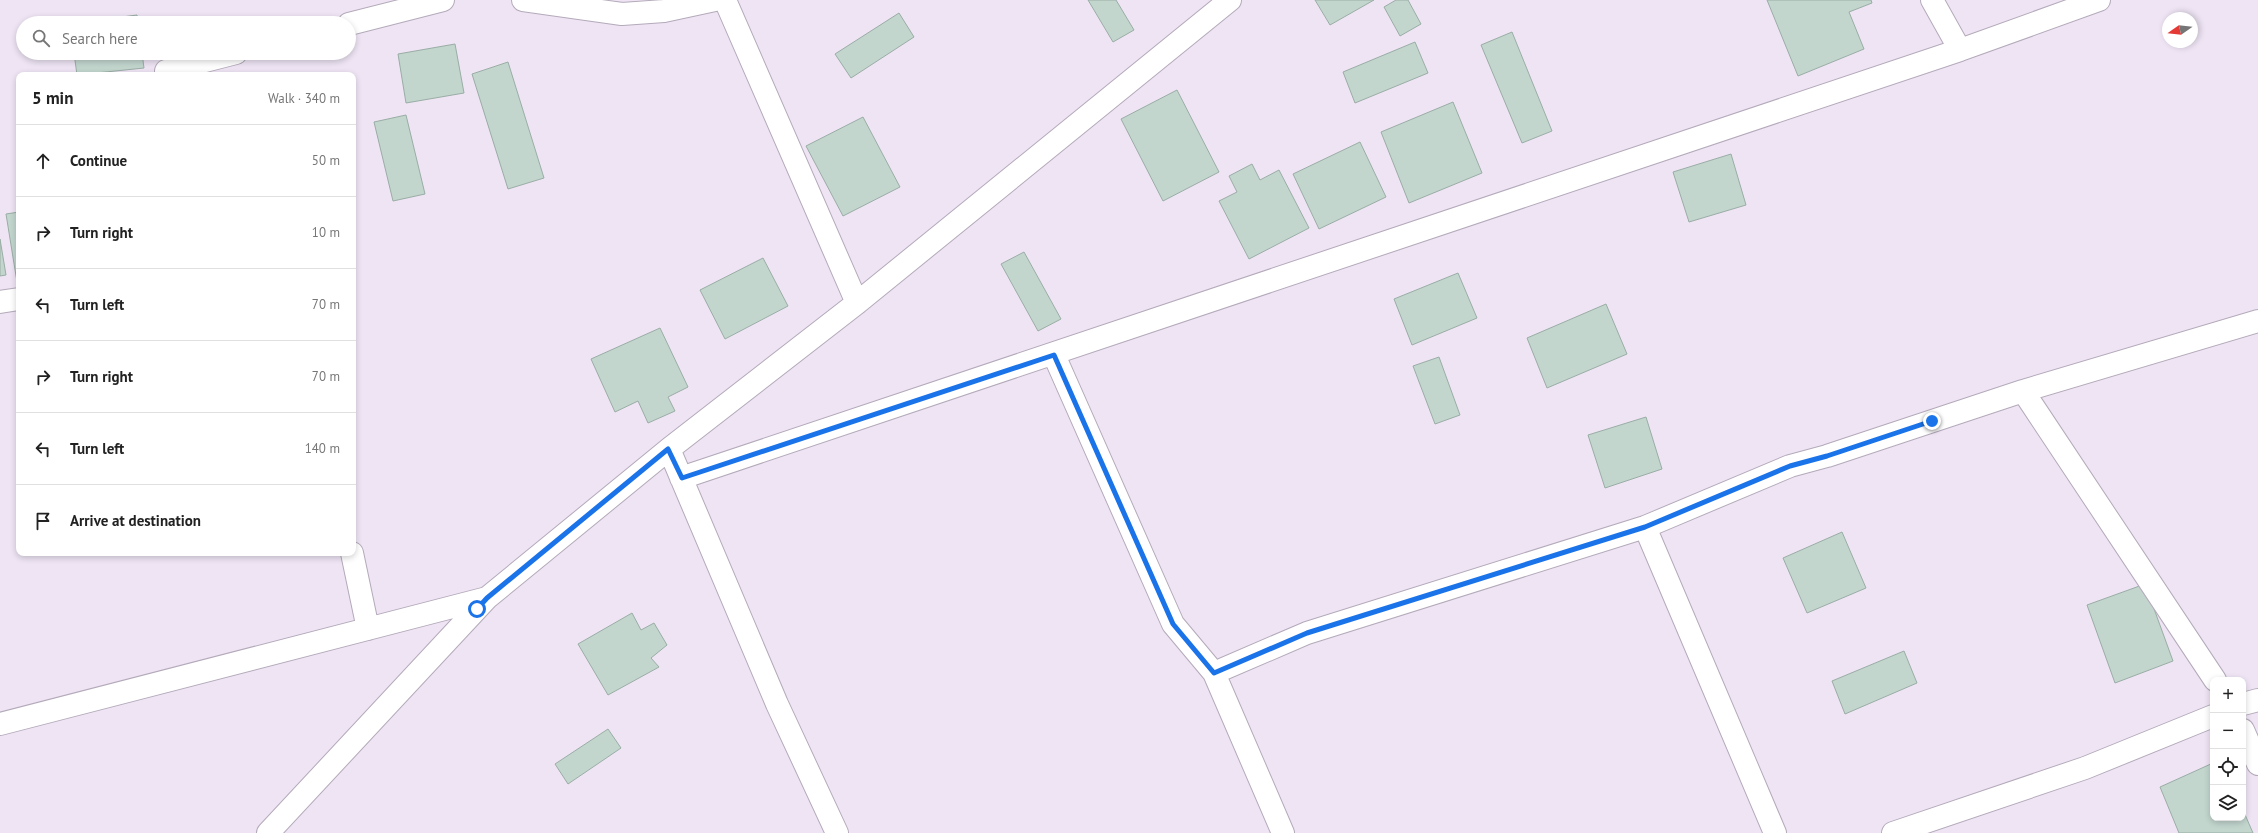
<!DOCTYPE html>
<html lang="en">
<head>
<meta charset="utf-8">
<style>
  body { margin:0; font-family:"PT Sans",sans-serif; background:#f2f2f2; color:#222 }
  .controls { position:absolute; right:12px; bottom:12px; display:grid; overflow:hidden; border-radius:8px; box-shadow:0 2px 6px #0003 }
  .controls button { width:36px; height:36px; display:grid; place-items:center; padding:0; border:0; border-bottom:1px solid #e0e0e0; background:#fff; color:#222; font:20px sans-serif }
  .compass { position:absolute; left:2162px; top:12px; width:36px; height:36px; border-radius:50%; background:#fff; box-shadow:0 2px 6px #0003; rotate:256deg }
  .stop { position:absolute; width:12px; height:12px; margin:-9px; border:3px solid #1a73e8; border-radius:50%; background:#fff }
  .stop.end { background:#1a73e8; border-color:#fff; box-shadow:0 1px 4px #0008 }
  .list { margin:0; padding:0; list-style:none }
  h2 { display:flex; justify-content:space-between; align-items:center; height:52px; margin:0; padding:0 16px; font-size:17px }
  h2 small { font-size:13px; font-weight:400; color:#767676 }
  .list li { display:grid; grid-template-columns:26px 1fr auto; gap:12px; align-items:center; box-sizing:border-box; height:72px; padding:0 16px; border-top:1px solid #e0e0e0 }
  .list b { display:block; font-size:15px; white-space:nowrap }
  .list em { font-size:13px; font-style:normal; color:#767676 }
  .icon { flex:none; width:22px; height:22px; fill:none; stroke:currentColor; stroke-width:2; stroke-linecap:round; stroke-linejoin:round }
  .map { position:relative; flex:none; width:2258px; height:833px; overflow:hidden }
  .search { position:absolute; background:#fff; box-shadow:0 2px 6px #0003; left:16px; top:16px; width:340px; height:44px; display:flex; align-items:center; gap:10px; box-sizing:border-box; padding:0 14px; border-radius:22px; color:#767676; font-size:15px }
  .panel { position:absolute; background:#fff; box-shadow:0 2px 6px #0003; left:16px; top:72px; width:340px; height:484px; border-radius:8px }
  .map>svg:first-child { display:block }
  .building { fill:#c2d6ce; stroke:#9aada5 }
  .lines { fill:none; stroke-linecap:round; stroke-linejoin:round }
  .minor-casing { stroke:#b4aaba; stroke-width:24 }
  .minor { stroke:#fff; stroke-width:22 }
  .route { stroke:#1a73e8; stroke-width:5 }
</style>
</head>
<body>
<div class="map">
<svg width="2258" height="833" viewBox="0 0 2258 833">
  <rect width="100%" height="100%" fill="#eee4f4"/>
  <!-- building -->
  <path class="building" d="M1088,0H1116L1134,30L1113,42Z
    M1315,0H1374L1330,25Z
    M1396,0H1408L1421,24L1400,36L1384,7Z
    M1767,0H1871L1872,3L1849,12L1864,49L1798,76Z
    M899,13L914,37L851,78L835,54Z
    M137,15L138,23H76Z
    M1512,32L1552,131L1522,143L1481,45Z
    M1415,42L1428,73L1355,103L1343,72Z
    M455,44L464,93L406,103L398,54Z
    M74,53H142L144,68L77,75Z
    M508,62L544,178L508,189L472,74Z
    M1177,90L1219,172L1163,201L1121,119Z
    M1453,102L1482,173L1409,203L1381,132Z
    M406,115L425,194L393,201L374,122Z
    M863,117L900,187L843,216L806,146Z
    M1360,142L1386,197L1319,229L1293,174Z
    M1731,154L1746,205L1689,222L1673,172Z
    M1252,164L1260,180L1279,170L1309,228L1249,259L1219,201L1237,192L1229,176Z
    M19,212V282H17L6,214Z
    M0,239L6,275L0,276Z
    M1024,252L1061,319L1038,331L1001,264Z
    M763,258L788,306L725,339L700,290Z
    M1458,273L1477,318L1412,345L1394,299Z
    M1606,304L1627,354L1547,388L1527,338Z
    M660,328L688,387L668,397L675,411L648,423L638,401L615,412L591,359Z
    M1439,357L1460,415L1435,424L1413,366Z
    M1646,417L1662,469L1605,488L1588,435Z
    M1842,532L1866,588L1807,613L1783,558Z
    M2145,584L2173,661L2115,683L2087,605Z
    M632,613L641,630L654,623L667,645L651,658L659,667L608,695L578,644Z
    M1904,651L1917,683L1845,714L1832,681Z
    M608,729L621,748L568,784L555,764Z
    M2213,763V818H2243V810L2253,833H2179L2160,787Z"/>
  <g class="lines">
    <defs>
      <path id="minor" d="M523,0L622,14L664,11L715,0
        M725,0L857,303
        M1932,0L1960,50
        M349,24L443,0
        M166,71L236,53
        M0,302L19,299
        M1054,355L1173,624L1214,673L1283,833
        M2023,391L2215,680
        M669,449L777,704L837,833
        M681,478L1960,50L2099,0
        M1645,527L1775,833
        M352,553L368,629
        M1214,673L1307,633L1645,527L1790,466L1827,456L2023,391L2258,321
        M2243,704L2258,700
        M0,724L487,598
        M2243,730L2258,764
        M268,833L487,598L669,449L857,303L1230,0
        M1893,833L2085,768L2213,716"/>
    </defs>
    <!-- minor casing -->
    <use href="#minor" class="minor-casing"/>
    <!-- minor -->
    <use href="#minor" class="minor"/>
  </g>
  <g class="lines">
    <!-- route -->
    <path class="route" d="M477,609L487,598L668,449L682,478L1054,355L1173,624L1214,673L1307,633L1645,527L1790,466L1827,456L1932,421"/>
  </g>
</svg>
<div class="controls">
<button>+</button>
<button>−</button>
<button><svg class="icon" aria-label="locate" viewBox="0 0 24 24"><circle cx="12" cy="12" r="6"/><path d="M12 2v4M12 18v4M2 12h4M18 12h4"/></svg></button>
<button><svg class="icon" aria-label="layers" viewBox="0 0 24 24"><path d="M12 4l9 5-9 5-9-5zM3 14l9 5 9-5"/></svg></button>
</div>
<svg class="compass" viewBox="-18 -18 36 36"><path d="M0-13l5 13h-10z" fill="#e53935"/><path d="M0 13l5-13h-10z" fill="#767676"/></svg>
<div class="stop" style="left:477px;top:609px"></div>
<div class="stop end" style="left:1932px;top:421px"></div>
<div class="search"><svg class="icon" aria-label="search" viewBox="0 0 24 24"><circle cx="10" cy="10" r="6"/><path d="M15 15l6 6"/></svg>Search here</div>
<section class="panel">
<h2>5 min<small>Walk · 340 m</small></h2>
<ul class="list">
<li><svg class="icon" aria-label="ahead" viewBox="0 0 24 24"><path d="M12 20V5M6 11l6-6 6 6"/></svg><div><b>Continue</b></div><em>50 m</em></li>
<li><svg class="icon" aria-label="right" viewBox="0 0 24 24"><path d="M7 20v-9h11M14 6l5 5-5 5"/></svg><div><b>Turn right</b></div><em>10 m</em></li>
<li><svg class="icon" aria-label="left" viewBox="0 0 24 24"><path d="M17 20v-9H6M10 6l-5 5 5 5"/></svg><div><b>Turn left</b></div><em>70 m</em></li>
<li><svg class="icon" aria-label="right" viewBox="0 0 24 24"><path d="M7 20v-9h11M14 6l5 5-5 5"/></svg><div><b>Turn right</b></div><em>70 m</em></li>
<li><svg class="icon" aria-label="left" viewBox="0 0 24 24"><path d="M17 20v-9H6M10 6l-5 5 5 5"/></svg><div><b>Turn left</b></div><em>140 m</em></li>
<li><svg class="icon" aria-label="arrive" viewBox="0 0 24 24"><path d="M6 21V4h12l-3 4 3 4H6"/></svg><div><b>Arrive at destination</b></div></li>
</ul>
</section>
</div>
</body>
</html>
